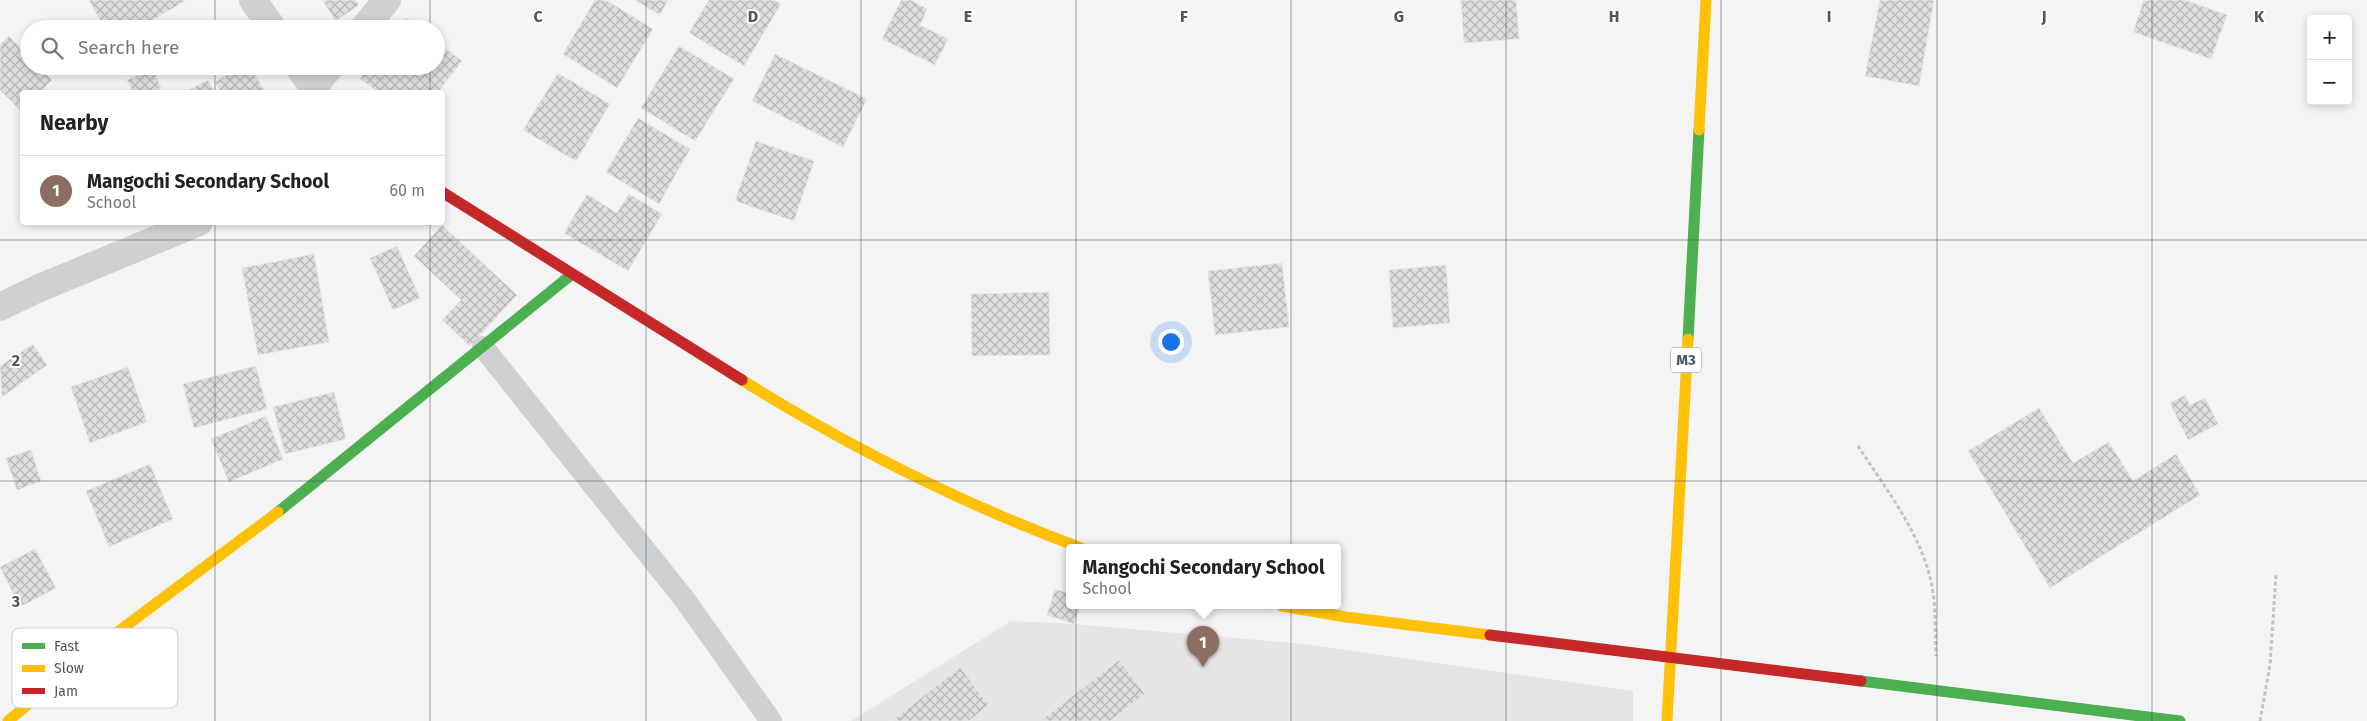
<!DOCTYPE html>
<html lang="en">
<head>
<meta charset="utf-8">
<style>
  body { margin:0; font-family:"Fira Sans",sans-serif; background:#f6f6f6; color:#222 }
  .controls { position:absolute; right:15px; top:15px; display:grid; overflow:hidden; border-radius:5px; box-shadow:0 2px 8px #0003 }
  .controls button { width:45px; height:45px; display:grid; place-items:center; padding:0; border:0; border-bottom:1px solid #e0e0e0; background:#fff; color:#222; font:25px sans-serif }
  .you { position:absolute; left:1170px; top:341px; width:18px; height:18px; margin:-12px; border:4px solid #fff; border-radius:50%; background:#1a73e8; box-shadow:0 0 0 8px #1a73e833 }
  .badge { display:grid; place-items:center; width:32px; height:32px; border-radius:50%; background:#d93025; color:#fff; font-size:16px; font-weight:700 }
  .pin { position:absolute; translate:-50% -41px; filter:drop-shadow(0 1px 2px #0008) }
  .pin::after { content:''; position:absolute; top:26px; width:18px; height:15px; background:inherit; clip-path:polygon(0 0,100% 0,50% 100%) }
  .popup { position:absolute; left:1066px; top:544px; width:275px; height:65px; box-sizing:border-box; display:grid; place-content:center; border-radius:5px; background:#fff; filter:drop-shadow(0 1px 4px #0005); font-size:16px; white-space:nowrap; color:#767676 }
  .popup b { font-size:19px; color:#222 }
  .popup::after { content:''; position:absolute; left:50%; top:100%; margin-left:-10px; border:10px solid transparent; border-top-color:#fff }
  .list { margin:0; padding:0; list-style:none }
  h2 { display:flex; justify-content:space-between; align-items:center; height:65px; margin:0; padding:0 20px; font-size:21px }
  h2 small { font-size:16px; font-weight:400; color:#767676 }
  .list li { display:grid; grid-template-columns:32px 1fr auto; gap:15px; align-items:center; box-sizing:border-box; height:70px; padding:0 20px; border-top:1px solid #e0e0e0 }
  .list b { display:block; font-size:19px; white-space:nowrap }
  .list p { margin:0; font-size:16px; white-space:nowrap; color:#767676 }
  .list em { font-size:16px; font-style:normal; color:#767676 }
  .icon { flex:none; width:28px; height:28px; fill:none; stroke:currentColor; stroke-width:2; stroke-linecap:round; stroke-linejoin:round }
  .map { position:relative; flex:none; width:2367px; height:721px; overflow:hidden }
  .search { position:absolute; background:#fff; box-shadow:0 2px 8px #0003; left:20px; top:20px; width:425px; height:55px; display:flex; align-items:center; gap:12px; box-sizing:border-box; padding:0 18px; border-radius:28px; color:#767676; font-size:19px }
  .panel { position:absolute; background:#fff; box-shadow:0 2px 8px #0003; left:20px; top:90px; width:425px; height:135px; border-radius:5px }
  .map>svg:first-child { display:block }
  .education { fill:#e6e5e6 }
  .building { fill:url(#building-cross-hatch); stroke:#e5e6e7 }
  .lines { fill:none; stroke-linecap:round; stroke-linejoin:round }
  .path { stroke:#bcc7c4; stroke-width:3; stroke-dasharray:4 2.5; stroke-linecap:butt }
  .lane { stroke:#ced0d2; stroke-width:22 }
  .street { stroke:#ced0d2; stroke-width:28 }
  .fast { stroke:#4caf50; stroke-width:11 }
  .slow { stroke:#ffc107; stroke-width:11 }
  .jam { stroke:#c62828; stroke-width:11 }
  .grid { fill:none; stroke:#4a5661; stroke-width:1; stroke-opacity:0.55 }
  .labels { text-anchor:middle; stroke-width:4; stroke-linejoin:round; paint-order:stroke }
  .shield { fill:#fff; stroke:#808990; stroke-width:1 }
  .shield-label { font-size:15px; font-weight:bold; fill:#4a5661 }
  .key { fill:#fff; stroke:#c9ccd0; stroke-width:1 }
  .key-label { font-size:14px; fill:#4a5661 }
  .grid-label { font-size:16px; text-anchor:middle; font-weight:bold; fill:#4a5661; stroke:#fff; stroke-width:4; stroke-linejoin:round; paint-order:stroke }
</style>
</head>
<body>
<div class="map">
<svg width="2367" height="721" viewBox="0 0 2367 721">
  <defs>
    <pattern id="building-cross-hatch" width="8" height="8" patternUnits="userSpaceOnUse" patternTransform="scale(1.25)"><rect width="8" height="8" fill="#ddddde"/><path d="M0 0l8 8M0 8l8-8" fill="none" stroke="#b5b6b7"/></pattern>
  </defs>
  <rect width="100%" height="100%" fill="#f4f4f4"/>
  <!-- education -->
  <path class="education" d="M1011,621L1074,624L1304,644L1633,691V721H851Z"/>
  <!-- building -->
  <path class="building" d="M89,0H184L185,1L137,29H105Z
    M322,0H355L359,5L336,21Z
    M595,0H606L653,29L617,88L563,54Z
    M635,0H668L660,15Z
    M709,0H775L781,4L744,66L689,33Z
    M901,0H911L927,9L920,25L948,39L935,65L882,39Z
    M1461,0H1516L1519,39L1464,43Z
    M1880,0H1934L1919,86L1865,76Z
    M2144,0H2185L2227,15L2211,59L2133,32Z
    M406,18L420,29H398Z
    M9,36L29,56V66H38L52,80L40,92H22L21,111L0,90V45Z
    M436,41L462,61L438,92H379L360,79L369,66H436Z
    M679,46L734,79L695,141L641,108Z
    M775,54L867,99L843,147L752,101Z
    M242,66H250L265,92H221L215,82Z
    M153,69L161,88L152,92H133L127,80Z
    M558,73L610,104L576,161L523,130Z
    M208,80L214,92H185Z
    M638,118L690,149L659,204L606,172Z
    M756,141L814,161L794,221L735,201Z
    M587,194L617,213L629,194L662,214L628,271L564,233Z
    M442,225L517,295L470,346L442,320L461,300L414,256Z
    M397,246L420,298L393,310L370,258Z
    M314,254L329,342L258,355L242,268Z
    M1282,263L1289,327L1215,335L1208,271Z
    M1446,265L1450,323L1393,328L1389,270Z
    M1049,292L1050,355L972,356L971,294Z
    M33,344L47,365L2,397L0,366Z
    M256,366L267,409L194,428L183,384Z
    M128,367L147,422L90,443L71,387Z
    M334,392L346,439L285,454L273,407Z
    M2185,395L2190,405L2205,398L2218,424L2188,440L2170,403Z
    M2039,408L2073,463L2109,442L2133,481L2176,454L2200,495L2050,588L1968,451Z
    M266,416L283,459L229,482L211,439Z
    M31,450L41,481L17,490L6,458Z
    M150,464L173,519L109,547L86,491Z
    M35,549L56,588L20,607L0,567Z
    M1055,589L1069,594V606H1080L1074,624L1047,615Z
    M1119,660L1145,694L1110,721H1040Z
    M960,667L989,705L969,721H892Z"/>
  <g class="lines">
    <!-- path -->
    <path class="path" d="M1858,446C1887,491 1925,538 1933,592C1936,612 1935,635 1936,656
      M2260,721L2270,665L2276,575"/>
    <!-- lane -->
    <path class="lane" d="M483,347L685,600L771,721"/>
    <!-- street -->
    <path class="street" d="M253,0L273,29
      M363,29L387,0
      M298,66L317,92
      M313,87L331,66
      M0,307L37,289L199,222"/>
    <!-- fast -->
    <path class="fast" d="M1688,339L1699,130
      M278,512L571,275
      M1861,681L2180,721"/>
    <!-- slow -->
    <path class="slow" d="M1699,130L1706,0
      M742,380C849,447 963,504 1081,548
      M1282,606L1346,617L1490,635
      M8,721L95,649L278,512
      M1667,721L1688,339"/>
    <!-- jam -->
    <path class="jam" d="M442,192L742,380
      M1490,635L1861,681"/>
  </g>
  <!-- grid -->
  <path class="grid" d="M215,0V29M430,0V29M646,0V721M861,0V721M1076,0V721M1291,0V721M1506,0V721M1721,0V721M1937,0V721M2152,0V721M215,66V92M430,66V92M215,222V721M430,222V721M0,240H2367M0,481H2367"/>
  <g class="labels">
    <!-- shield labels -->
    <rect class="shield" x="1671" y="347.5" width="30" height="25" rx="4"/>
    <g class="shield-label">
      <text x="1686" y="365">M3</text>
    </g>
  </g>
  <!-- legend -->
  <rect x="12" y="628" width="166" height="80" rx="8" class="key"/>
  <rect x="22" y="643" width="23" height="6" fill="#4caf50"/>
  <rect x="22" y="665" width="23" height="7" fill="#ffc107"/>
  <rect x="22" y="688" width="23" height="6" fill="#c62828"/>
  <g class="key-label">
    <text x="54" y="651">Fast</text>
    <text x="54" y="673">Slow</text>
    <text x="54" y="696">Jam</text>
  </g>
  <g class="grid-label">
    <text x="538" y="22">C</text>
    <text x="753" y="22">D</text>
    <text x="968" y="22">E</text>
    <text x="1184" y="22">F</text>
    <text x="1399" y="22">G</text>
    <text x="1614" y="22">H</text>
    <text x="1829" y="22">I</text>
    <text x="2044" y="22">J</text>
    <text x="2259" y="22">K</text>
    <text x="16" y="366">2</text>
    <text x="16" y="607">3</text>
  </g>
</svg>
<div class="controls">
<button>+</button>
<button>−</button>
</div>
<div class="you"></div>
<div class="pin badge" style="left:1203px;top:667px;background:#8d6e63">1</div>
<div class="popup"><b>Mangochi Secondary School</b>School</div>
<div class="search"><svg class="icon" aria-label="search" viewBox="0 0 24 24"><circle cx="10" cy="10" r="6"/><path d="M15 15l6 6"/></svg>Search here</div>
<section class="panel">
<h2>Nearby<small></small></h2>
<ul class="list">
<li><span class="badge" style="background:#8d6e63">1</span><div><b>Mangochi Secondary School</b><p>School</p></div><em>60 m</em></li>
</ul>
</section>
</div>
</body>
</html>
